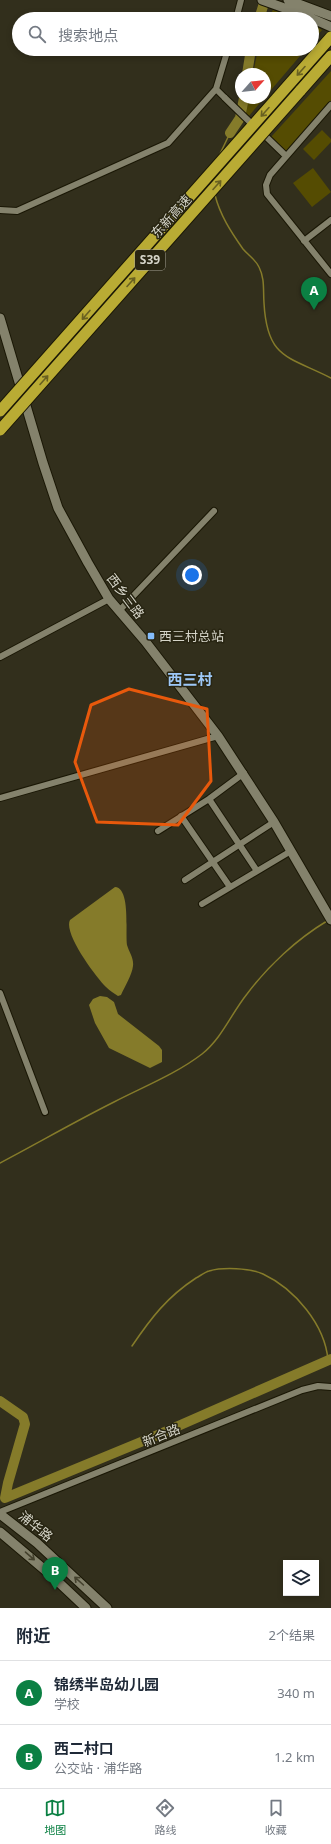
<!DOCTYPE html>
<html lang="zh">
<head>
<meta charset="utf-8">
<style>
  body { margin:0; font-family:"Noto Sans","Noto Sans SC",sans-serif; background:#f2f2f3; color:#1f2937 }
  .controls { position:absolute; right:12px; bottom:12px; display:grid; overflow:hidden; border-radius:0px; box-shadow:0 2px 6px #0003 }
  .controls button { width:36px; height:36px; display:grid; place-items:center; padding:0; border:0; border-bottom:1px solid #e0e1e3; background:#fff; color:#1f2937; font:20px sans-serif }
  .compass { position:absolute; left:235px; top:68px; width:36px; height:36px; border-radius:50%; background:#fff; box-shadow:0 2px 6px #0003; rotate:63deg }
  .you { position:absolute; left:192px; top:575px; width:14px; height:14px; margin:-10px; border:3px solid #fff; border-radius:50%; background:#1a73e8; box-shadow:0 0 0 6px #1a73e833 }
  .badge { display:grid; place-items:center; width:26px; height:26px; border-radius:50%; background:#0b8043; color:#fff; font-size:13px; font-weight:700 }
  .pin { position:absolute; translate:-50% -33px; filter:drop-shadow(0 1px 2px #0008) }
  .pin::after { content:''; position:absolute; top:21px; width:14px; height:12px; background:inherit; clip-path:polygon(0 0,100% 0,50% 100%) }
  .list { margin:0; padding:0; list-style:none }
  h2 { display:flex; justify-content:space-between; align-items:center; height:52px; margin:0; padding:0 16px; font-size:17px }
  h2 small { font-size:13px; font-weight:400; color:#747a83 }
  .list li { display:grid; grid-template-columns:26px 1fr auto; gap:12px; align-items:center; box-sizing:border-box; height:64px; padding:0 16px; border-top:1px solid #e0e1e3 }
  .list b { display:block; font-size:15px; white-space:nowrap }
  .list p { margin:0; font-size:13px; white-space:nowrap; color:#747a83 }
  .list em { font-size:13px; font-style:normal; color:#747a83 }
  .icon { flex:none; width:22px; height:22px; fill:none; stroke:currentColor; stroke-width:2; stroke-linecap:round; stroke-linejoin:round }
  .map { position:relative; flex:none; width:331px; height:1608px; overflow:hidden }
  .search { position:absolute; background:#fff; box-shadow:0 2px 6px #0003; left:12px; right:12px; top:12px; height:44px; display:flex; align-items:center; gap:10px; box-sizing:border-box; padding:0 14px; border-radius:22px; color:#747a83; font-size:15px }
  .sheet { height:180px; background:#fff }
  nav { display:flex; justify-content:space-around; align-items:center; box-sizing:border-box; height:56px; border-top:1px solid #e0e1e3; background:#fff; font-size:11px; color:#747a83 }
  nav a { display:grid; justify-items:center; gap:2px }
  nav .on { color:#0b8043 }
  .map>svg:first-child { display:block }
  .green { fill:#554c02 }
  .water { fill:#857b2a }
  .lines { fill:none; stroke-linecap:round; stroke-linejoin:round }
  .stream { stroke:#857b2a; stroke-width:1.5 }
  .river { stroke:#857b2a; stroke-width:10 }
  .street-casing { stroke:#1a1705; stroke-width:8 }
  .secondary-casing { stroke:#1a1705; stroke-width:11 }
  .highway-casing { stroke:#1a1705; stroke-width:13 }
  .street { stroke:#84826c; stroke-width:6 }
  .secondary { stroke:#84826c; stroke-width:9 }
  .highway { stroke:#b9ab34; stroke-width:11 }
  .street-bridge-casing { stroke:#1a1705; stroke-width:8; stroke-linecap:butt }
  .highway-bridge-casing { stroke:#1a1705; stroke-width:13; stroke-linecap:butt }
  .street-bridge { stroke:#84826c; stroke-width:6 }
  .highway-bridge { stroke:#b9ab34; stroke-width:11 }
  .oneway { stroke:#696121 }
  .oneway2 { stroke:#44412d }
  .marked { fill:#e8590c; fill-opacity:0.2; stroke:#e8590c; stroke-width:3; stroke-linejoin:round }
  .poi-dot { fill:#84bcfb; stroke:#282512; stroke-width:1.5 }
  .labels { text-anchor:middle; stroke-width:3; stroke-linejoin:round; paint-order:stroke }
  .shield { fill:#282512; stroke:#a2a092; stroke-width:1 }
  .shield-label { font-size:12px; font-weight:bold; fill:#d6d5c9 }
  .street-label { font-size:13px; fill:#d6d5c9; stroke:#282512 }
  .poi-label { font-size:13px; fill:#d6d5c9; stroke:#282512; text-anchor:start }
  .quarter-label { font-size:15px; font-weight:bold; fill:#9ec8f7; stroke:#282512 }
</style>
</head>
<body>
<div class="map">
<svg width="331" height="1608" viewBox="0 0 331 1608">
  <rect width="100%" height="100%" fill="#322f1c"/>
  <!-- green -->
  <path class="green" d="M273,10L301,19H267Z
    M312,23L322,30L312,42Z
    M258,49H306L265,97V74H253Z
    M331,71V101L286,152L271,137Z
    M249,98H264L249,116L246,114Z
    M322,130L331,139V142L314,160L303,149Z
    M313,168L331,192L312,207L293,183Z"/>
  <!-- water -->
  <path class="water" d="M115,887C131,888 125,933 127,945C129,952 134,958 133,966C132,975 125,986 121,995L118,996C114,993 110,991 106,987C96,977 63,933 70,920Z
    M100,996L107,997L114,1002L118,1014L159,1046L162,1050V1062L150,1068L109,1048L95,1023L89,1005L93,999Z"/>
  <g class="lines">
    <!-- stream -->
    <path class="stream" d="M218,158L230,133
      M215,195C220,215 231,232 243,249C248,255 256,260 259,267C265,279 263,290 264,303C267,359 288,356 331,378
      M0,1163C38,1143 76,1121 114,1102C143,1087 176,1074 202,1054C222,1038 231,1014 247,994C268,966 297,939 327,921
      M132,1346C151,1318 167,1297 196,1278C200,1276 205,1272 209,1271C223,1267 250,1268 263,1274C295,1289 325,1325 328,1360"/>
    <!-- river -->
    <path class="river" d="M259,19L265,0
      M247,74L251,49
      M230,133L240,118L244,98
      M0,1401L23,1417L25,1424L8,1483L5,1498L153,1437L331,1359"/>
    <defs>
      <path id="street" d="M236,19L241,0
        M216,89L225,98
        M331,105L270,175L266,185L267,194L331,274
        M257,128L286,156
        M0,210L17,211L168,143L216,89L228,49
        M304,241L331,220
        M119,611L214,511
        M0,657L109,599
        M0,798L218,736
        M209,799L257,871
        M181,816L230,887
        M158,831L209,799L244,773
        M185,880L274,822
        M202,904L291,851
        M0,993L45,1112
        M0,1512L302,1390L318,1386L331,1387"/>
      <path id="secondary" d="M262,0L304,15L331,27
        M288,0L331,16
        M0,318L43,463L58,508L88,563L109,599L145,641L218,736L274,822L331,920
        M0,1514L37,1543L107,1608
        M0,1532L52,1576L86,1608"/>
      <path id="highway" d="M300,91L331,56"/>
    </defs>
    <!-- street casing -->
    <use href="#street" class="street-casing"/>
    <!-- secondary casing -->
    <use href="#secondary" class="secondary-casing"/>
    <!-- highway casing -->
    <use href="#highway" class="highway-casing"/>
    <!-- street -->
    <use href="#street" class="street"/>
    <!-- secondary -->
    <use href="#secondary" class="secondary"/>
    <!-- highway -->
    <use href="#highway" class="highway"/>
    <defs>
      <path id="street-bridge" d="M225,98L254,126"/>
      <path id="highway-bridge" d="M0,411L331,37
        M0,430L300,91"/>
    </defs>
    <!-- street-bridge casing -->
    <use href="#street-bridge" class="street-bridge-casing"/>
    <!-- highway-bridge casing -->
    <use href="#highway-bridge" class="highway-bridge-casing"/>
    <!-- street-bridge -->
    <use href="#street-bridge" class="street-bridge"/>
    <!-- highway-bridge -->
    <use href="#highway-bridge" class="highway-bridge"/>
  </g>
  <!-- one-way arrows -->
  <defs><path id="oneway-shaft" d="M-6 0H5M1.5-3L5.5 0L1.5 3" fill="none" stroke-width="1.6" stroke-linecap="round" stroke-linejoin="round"/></defs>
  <g class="oneway">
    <use href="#oneway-shaft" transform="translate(301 71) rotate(132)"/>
    <use href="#oneway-shaft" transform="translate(265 112) rotate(132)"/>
    <use href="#oneway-shaft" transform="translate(217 185) rotate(-48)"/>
    <use href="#oneway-shaft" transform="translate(131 282) rotate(-48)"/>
    <use href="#oneway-shaft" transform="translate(86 315) rotate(131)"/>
    <use href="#oneway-shaft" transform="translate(44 380) rotate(-48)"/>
  </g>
  <g class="oneway2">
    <use href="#oneway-shaft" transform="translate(30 1556) rotate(41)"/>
    <use href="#oneway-shaft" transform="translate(79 1581) rotate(-138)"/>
  </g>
  <!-- marked area -->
  <path class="marked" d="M129,689L207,709L211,781L178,825L97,822L75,762L91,705Z"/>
  <!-- markers -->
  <rect class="poi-dot" x="147" y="632" width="8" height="8" rx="2"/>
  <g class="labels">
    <!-- shield labels -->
    <rect class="shield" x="135" y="250" width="30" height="20" rx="3"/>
    <g class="shield-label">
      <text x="150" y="264">S39</text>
    </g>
    <!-- street labels -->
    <g class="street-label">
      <text transform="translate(171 216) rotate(-48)" y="5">东新高速</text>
      <text transform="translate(126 596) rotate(53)" y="5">西乡三路</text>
      <text transform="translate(161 1435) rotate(-22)" y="5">新合路</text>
      <text transform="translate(36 1526) rotate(39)" y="5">浦华路</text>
    </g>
    <!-- poi labels -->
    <g class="poi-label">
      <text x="159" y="641">西三村总站</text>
    </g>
    <!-- quarter labels -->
    <g class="quarter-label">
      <text x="190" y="685">西三村</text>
    </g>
  </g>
</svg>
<div class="controls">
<button><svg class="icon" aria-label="layers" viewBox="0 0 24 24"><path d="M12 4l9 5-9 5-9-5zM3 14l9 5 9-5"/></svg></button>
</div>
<svg class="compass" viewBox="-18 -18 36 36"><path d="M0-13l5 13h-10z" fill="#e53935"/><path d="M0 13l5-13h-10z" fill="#747a83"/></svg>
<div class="you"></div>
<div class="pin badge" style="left:314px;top:310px">A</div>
<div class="pin badge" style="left:55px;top:1590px">B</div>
<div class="search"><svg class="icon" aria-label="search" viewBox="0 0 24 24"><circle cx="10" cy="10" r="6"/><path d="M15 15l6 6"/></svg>搜索地点</div>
</div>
<section class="sheet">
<h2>附近<small>2个结果</small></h2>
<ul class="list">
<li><span class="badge">A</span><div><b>锦绣半岛幼儿园</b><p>学校</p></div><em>340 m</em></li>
<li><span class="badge">B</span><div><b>西二村口</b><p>公交站 · 浦华路</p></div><em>1.2 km</em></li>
</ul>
</section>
<nav>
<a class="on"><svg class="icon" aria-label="map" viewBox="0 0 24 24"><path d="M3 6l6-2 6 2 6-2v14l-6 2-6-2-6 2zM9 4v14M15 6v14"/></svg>地图</a>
<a><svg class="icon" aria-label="directions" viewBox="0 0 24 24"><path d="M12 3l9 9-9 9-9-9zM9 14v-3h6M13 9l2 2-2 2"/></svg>路线</a>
<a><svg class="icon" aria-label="saved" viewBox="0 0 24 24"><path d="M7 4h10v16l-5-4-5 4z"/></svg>收藏</a>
</nav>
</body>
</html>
